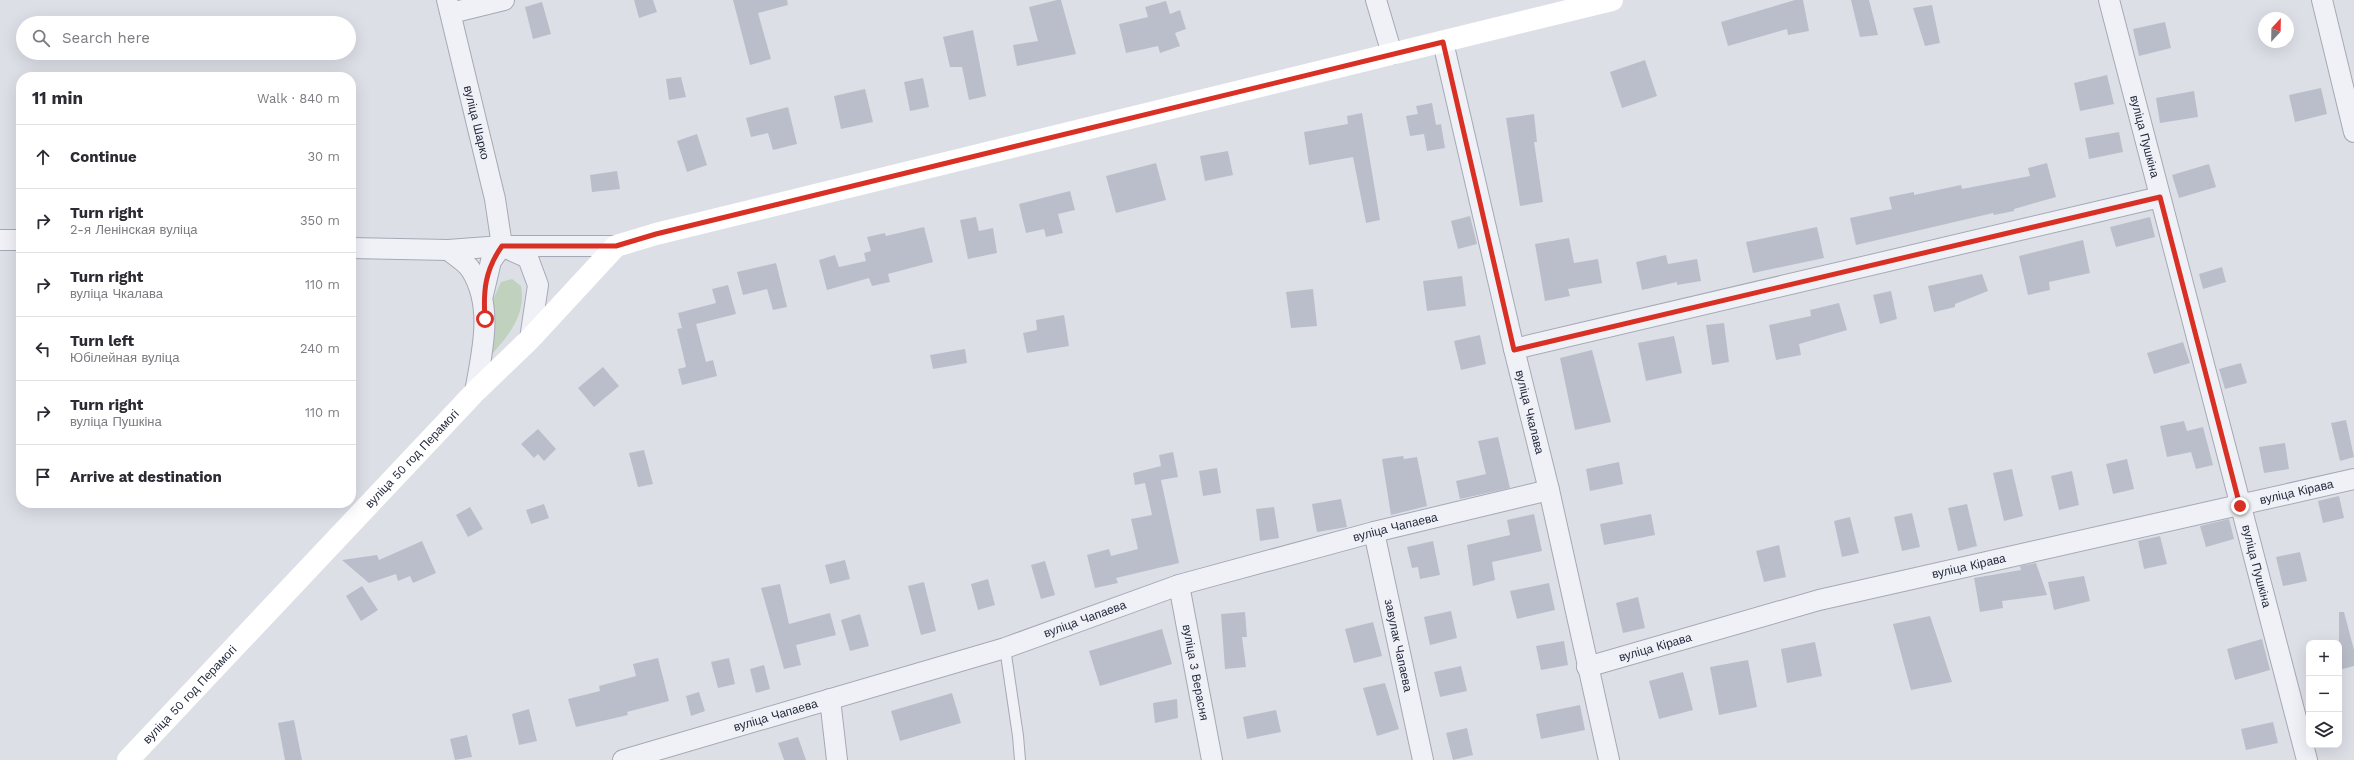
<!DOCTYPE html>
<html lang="en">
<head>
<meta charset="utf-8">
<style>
  body { margin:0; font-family:"Work Sans",sans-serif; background:#f2f2f3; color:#2b2b33 }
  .controls { position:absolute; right:12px; bottom:12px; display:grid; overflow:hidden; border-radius:8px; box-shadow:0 4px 16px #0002 }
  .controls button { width:36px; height:36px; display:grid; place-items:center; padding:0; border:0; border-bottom:1px solid #e1e1e2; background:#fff; color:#2b2b33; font:20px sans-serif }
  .compass { position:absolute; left:2258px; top:12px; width:36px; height:36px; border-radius:50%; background:#fff; box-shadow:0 4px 16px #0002; rotate:22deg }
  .stop { position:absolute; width:12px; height:12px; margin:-9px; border:3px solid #d93025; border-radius:50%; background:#fff }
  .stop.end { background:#d93025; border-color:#fff; box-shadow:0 1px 4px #0008 }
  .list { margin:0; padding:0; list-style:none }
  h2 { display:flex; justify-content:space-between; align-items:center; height:52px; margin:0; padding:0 16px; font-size:17px }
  h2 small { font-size:13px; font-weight:400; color:#7c7c81 }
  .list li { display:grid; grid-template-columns:26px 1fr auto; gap:12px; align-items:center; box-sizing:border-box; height:64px; padding:0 16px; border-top:1px solid #e1e1e2 }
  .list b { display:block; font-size:15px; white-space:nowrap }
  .list p { margin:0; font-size:13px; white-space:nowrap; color:#7c7c81 }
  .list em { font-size:13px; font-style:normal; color:#7c7c81 }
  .icon { flex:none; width:22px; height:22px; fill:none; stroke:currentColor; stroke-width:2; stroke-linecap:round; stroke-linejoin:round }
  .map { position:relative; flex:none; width:2354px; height:760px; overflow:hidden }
  .search { position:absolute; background:#fff; box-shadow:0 4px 16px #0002; left:16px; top:16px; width:340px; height:44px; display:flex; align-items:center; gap:10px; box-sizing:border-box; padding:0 14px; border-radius:22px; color:#7c7c81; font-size:15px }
  .panel { position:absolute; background:#fff; box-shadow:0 4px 16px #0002; left:16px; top:72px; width:340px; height:436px; border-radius:16px }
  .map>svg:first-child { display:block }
  .green { fill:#c0d2bd }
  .building { fill:#babeca }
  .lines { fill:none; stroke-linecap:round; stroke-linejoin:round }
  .lane-casing { stroke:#a6a9b5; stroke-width:12 }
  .street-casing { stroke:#a6a9b5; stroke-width:22 }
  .lane { stroke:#eff1f6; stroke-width:10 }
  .street { stroke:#eff1f6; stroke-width:20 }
  .secondary { stroke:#fff; stroke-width:22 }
  .route { stroke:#d93025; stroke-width:5 }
  .labels { text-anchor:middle; stroke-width:4; stroke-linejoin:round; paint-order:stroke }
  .street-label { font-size:12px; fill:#252b3f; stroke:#eceef5 }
</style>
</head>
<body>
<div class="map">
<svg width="2354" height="760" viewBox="0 0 2354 760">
  <rect width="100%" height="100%" fill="#dddfe7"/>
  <!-- green -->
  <path class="green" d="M512,279L521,286C527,318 505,339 485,362L491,304L501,282Z"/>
  <!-- building -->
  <path class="building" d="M634,0H653L657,12L639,18Z
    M733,0H787L788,5L758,13L771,59L750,65Z
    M1057,0H1061L1076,54L1017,66L1013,45L1038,41L1029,7Z
    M1795,0H1803L1809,31L1788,35L1787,29L1728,46L1721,22Z
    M1851,0H1869L1878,35L1860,37Z
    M1166,1L1170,14L1180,10L1186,29L1175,33L1180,46L1160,53L1158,46L1126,53L1119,24L1148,17L1145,7Z
    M542,2L551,34L533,39L525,7Z
    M1932,5L1940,43L1925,46L1913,8Z
    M2165,22L2171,48L2139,56L2133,29Z
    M973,30L986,96L969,100L962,67H950L943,37Z
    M1645,60L1657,96L1622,108L1610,72Z
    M2107,75L2114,104L2080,111L2074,83Z
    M681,77L686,97L669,100L666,79Z
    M923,78L929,107L910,111L904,82Z
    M2321,88L2327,114L2295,122L2289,95Z
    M865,89L873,122L841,129L834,96Z
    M2194,91L2198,117L2160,123L2156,98Z
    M1432,103L1436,125L1441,124L1445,148L1427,151L1424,134L1410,136L1406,116L1418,114L1416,106Z
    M788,107L797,144L773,150L768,133L751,137L746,118Z
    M1362,113L1380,220L1366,223L1353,157L1309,165L1304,132L1348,124L1347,116Z
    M1534,114L1537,142H1534L1543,202L1520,206L1506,118Z
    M2119,132L2123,152L2089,159L2085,138Z
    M697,134L707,165L687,172L677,141Z
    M1228,151L1233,175L1205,181L1200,156Z
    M1156,163L1166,200L1116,213L1106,176Z
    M2047,163L2056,197L2014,209V211L1994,215L1993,213L1856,245L1850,218L1892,209L1889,197L1914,192V195L1961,185L1962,189L2030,176L2028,168Z
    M2209,164L2216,187L2179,198L2172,175Z
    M617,171L620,189L592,192L590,175Z
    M1070,191L1075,210L1058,214L1063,233L1046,237L1044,229L1026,233L1019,204Z
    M1470,216L1477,244L1458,249L1451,221Z
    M976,217L979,231L993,228L997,253L968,259L960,220Z
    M2150,217L2155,237L2116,247L2110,227Z
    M924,227L933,262L888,274L890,282L872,286L869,278L827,290L819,260L835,255L839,267L866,261L864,253L871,251L867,237L885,233L886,236Z
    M1817,227L1824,258L1753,273L1746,242Z
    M1569,238L1574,263L1598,259L1602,283L1568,289L1570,296L1545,301L1535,244Z
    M2083,240L2090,273L2049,282L2050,290L2028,295L2019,256Z
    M1666,255L1668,264L1697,259L1701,281L1677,285V282L1642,290L1636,262Z
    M776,263L787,307L773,310L767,289L743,295L737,272Z
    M2222,267L2226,282L2203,289L2199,274Z
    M1982,274L1988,291L1955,304V307L1934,312L1928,286Z
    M1462,276L1466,306L1427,311L1423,281Z
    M728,285L736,314L696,324L706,362L713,360L717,376L682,385L678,369L686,367L677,329L682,328L678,313L716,303L712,289Z
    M1313,289L1317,326L1291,328L1286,292Z
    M1891,291L1897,319L1880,324L1873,295Z
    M1839,303L1847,330L1799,344L1801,355L1776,360L1769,325L1811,316L1810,310Z
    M1064,315L1069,346L1027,353L1023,333L1037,330L1036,320Z
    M1724,323L1729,362L1712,365L1706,325Z
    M1480,335L1486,364L1461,370L1454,341Z
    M1674,336L1682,373L1646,381L1638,343Z
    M2183,342L2190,363L2154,374L2147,353Z
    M965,349L967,363L933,369L930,355Z
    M1592,350L1611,422L1575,430L1560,358Z
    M2241,363L2247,383L2225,389L2219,369Z
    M603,367L619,386L594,407L578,388Z
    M2346,420L2354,457L2340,461L2331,423Z
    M2184,421L2187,431L2203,427L2213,465L2196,469L2191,452L2167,457L2160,426Z
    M538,429L556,449L544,461L538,454L534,458L521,444Z
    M1498,437L1510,488L1460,499L1456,481L1486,474L1478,441Z
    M2285,443L2289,469L2264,473L2259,447Z
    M644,450L653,484L638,487L629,453Z
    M1173,452L1178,477L1161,480L1179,563L1116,578L1118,583L1095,588L1087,555L1109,549L1111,556L1138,549L1131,519L1152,515L1145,483L1135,485L1133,473L1161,466L1159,455Z
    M1403,456L1404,459L1417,457L1427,506L1391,515L1382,459Z
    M2127,459L2134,489L2113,494L2106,464Z
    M1619,462L1623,484L1590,491L1586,469Z
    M1217,468L1221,493L1203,496L1199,471Z
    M2012,469L2023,516L2004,521L1993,473Z
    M2072,471L2079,505L2059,510L2051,476Z
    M2339,496L2344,518L2323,523L2318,501Z
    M1341,499L1347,527L1317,532L1312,504Z
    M544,504L549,518L531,524L526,510Z
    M1967,504L1977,546L1958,551L1948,508Z
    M470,507L483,529L468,537L456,515Z
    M1274,507L1279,538L1260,541L1256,509Z
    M1912,513L1920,547L1902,551L1894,517Z
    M1534,514L1542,551L1492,562L1495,580L1473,586L1467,545L1510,535L1507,520Z
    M1651,514L1655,535L1604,545L1600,524Z
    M1850,517L1859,553L1842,557L1834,521Z
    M2229,519L2234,539L2206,547L2200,526Z
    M2160,536L2167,564L2144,569L2138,541Z
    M422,541L436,573L413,583L410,576L398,581L396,574L369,583L342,560L377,555L379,560Z
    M1433,541L1440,575L1420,579L1418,567L1412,568L1407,547Z
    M1779,545L1786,577L1764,582L1756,551Z
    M2300,552L2307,581L2283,586L2276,557Z
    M845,560L850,579L830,584L825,565Z
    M1045,561L1055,595L1041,599L1031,565Z
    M2036,563L2047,595L2002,601L2003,608L1980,612L1974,578L2021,570L2020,566Z
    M2084,576L2090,601L2054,610L2048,582Z
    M988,579L995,605L978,610L971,584Z
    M924,582L936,631L921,635L908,586Z
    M1549,583L1555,610L1517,619L1510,591Z
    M780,584L789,624L830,613L836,635L796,645L801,665L784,669L761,588Z
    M362,586L378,610L361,621L346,596Z
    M1638,597L1645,628L1623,633L1616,603Z
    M1451,611L1457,638L1430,645L1424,617Z
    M1245,612L1247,637H1242L1246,667L1225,669L1221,614Z
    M2339,612H2344L2354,650V666L2339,670Z
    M860,614L869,646L850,651L841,620Z
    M1930,616L1952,682L1911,690L1893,624Z
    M1373,622L1382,656L1354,663L1345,629Z
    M1162,629L1172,664L1100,686L1089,651Z
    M2262,639L2270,670L2235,680L2227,649Z
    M1564,641L1568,665L1541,670L1536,646Z
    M1815,642L1822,676L1787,683L1781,649Z
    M658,658L669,701L627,712L628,715L576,727L568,699L600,691L599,686L636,676L633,664Z
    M729,658L735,684L718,688L711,662Z
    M1748,660L1757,707L1719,715L1710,667Z
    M764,665L770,689L756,693L750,669Z
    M1461,666L1467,691L1440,697L1434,672Z
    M1683,672L1693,710L1659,719L1649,681Z
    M1385,683L1399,729L1377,736L1363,688Z
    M699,692L705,711L691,716L686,696Z
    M952,693L961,723L900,741L891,711Z
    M1177,699L1178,718L1155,723L1153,703Z
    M1580,705L1585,730L1541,739L1536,714Z
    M529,709L537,741L519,745L512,714Z
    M1276,710L1281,732L1247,739L1243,717Z
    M294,720L302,760H285L278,723Z
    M2273,722L2278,743L2246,750L2241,729Z
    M1467,728L1473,755L1453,760L1446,733Z
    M467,735L472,757L455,760L450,739Z
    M798,737L806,760H784L778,743Z"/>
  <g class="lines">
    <defs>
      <path id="lane" d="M1005,648L1018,736L1020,760"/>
      <g id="street">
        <path id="s1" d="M447,0L495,199L502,246"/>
        <path d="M1376,0L1392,54"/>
        <path id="s2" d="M2109,0L2307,760"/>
        <path d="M2322,0L2354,132"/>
        <path d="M451,13L504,0"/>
        <path id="s3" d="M1443,42L1514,349L1549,490L1609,760"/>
        <path d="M0,240H21"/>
        <path d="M351,248L448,250L502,246H616"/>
        <path d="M506,248L528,258L538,285L530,339"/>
        <path d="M448,250C455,256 466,262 471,270C494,307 482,352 475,392"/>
        <path d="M483,295L491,261L502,246"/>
        <path d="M1514,349L2160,197"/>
        <path id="s4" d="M1374,532L1423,760"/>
        <path id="s5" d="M1179,585L1212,760"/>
        <path id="s6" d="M1587,667L1819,600L2354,479"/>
        <path d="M830,699L837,760"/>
        <path id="s7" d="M623,760L1005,648L1179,585L1374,532L1549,490"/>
      </g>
    </defs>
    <!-- lane casing -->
    <use href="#lane" class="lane-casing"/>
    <!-- street casing -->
    <use href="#street" class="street-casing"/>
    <!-- lane -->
    <use href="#lane" class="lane"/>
    <!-- street -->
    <use href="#street" class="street"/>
    <!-- secondary -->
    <path class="secondary" id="s8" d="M128,760L475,392L530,339L616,246L656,234L1612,0"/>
  </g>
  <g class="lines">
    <!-- route -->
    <path class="route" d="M485,319C483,291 485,270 502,246H616L656,234L1443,42L1514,350L2160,197L2240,506"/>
  </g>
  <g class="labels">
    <!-- street labels -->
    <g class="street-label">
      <text dy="4" stroke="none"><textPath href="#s1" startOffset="126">вуліца Шарко</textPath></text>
      <text dy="4" stroke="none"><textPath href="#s2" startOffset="141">вуліца Пушкіна</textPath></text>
      <text dy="4" stroke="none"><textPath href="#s3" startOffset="380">вуліца Чкалава</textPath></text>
      <text dy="4" stroke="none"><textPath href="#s8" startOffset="414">вуліца 50 год Перамогі</textPath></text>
      <text dy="4" stroke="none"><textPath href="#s6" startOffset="731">вуліца Кірава</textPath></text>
      <text dy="4" stroke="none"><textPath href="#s7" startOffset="807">вуліца Чапаева</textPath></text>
      <text dy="4" stroke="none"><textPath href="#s2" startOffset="585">вуліца Пушкіна</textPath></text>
      <text dy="4" stroke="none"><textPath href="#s6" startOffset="395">вуліца Кірава</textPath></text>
      <text dy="4" stroke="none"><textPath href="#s7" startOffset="483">вуліца Чапаева</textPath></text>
      <text dy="4" stroke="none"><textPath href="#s4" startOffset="116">завулак Чапаева</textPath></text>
      <text dy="4" stroke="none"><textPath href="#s6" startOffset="71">вуліца Кірава</textPath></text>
      <text dy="4" stroke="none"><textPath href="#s5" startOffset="89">вуліца 3 Верасня</textPath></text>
      <text dy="4" stroke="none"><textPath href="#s8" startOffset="90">вуліца 50 год Перамогі</textPath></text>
      <text dy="4" stroke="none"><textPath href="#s7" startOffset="159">вуліца Чапаева</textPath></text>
    </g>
  </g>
</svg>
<div class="controls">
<button>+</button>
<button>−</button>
<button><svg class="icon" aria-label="layers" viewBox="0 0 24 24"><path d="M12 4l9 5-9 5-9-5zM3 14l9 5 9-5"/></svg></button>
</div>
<svg class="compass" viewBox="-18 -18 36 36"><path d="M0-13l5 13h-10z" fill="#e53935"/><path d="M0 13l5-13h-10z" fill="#7c7c81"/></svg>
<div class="stop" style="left:485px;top:319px"></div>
<div class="stop end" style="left:2240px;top:506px"></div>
<div class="search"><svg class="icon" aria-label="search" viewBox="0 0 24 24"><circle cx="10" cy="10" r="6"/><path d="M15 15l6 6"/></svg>Search here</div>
<section class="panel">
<h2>11 min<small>Walk · 840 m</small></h2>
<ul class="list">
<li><svg class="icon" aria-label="ahead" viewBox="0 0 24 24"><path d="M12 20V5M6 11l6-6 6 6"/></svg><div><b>Continue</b></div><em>30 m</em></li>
<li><svg class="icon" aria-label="right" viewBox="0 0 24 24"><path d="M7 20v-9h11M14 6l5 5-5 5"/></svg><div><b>Turn right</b><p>2-я Ленінская вуліца</p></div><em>350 m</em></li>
<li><svg class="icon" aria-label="right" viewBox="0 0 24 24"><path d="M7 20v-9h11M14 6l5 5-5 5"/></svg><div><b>Turn right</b><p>вуліца Чкалава</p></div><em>110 m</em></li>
<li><svg class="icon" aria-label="left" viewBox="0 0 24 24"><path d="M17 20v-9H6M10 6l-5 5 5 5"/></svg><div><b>Turn left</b><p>Юбілейная вуліца</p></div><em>240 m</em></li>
<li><svg class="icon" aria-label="right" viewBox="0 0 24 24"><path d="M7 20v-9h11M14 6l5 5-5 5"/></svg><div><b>Turn right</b><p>вуліца Пушкіна</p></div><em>110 m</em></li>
<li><svg class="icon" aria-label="arrive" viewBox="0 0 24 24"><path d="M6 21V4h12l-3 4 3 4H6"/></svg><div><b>Arrive at destination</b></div></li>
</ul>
</section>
</div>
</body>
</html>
